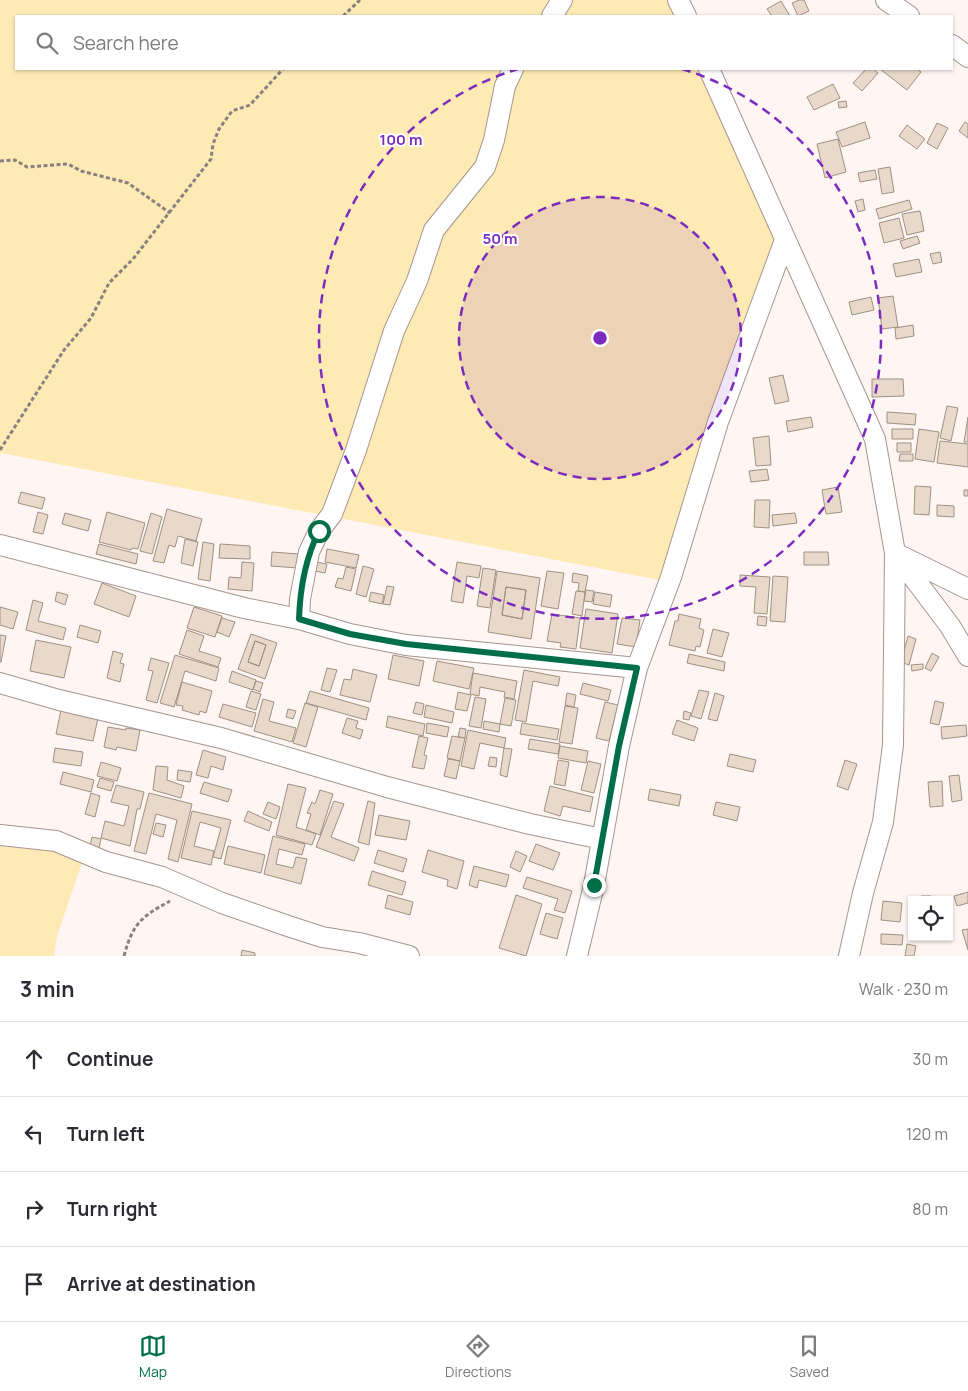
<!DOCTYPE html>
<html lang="en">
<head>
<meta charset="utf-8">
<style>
  body { margin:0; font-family:Manrope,sans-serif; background:#f7f7f7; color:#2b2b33 }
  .controls { position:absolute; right:15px; bottom:15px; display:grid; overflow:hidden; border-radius:0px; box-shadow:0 1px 4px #0004 }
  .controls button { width:45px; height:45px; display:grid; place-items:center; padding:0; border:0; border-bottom:1px solid #e1e1e2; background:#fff; color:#2b2b33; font:25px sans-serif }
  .stop { position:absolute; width:15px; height:15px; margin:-11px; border:4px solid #006f48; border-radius:50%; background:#fff }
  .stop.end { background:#006f48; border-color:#fff; box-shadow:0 1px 5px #0008 }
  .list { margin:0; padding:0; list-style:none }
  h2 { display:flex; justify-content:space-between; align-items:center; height:65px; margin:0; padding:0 20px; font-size:21px }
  h2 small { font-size:16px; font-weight:400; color:#7c7c81 }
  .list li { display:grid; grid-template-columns:32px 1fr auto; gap:15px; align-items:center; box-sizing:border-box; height:75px; padding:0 20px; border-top:1px solid #e1e1e2 }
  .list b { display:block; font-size:19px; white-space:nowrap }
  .list em { font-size:16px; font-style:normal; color:#7c7c81 }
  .icon { flex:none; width:28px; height:28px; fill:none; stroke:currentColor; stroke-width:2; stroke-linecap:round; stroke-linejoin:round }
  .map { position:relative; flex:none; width:968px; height:956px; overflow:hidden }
  .search { position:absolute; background:#fff; box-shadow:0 1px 4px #0004; left:15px; right:15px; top:15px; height:55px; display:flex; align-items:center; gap:12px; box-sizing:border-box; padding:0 18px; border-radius:0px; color:#7c7c81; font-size:19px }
  .sheet { height:365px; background:#fff }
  nav { display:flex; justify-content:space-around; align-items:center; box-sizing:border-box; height:70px; border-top:1px solid #e1e1e2; background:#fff; font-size:14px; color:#7c7c81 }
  nav a { display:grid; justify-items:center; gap:2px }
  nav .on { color:#006f48 }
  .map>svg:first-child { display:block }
  .green { fill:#feeab4 }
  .building { fill:#e8d9cb; stroke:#9e9183; fill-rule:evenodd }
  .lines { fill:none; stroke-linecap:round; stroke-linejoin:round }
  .minor-casing { stroke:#a7948d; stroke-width:22 }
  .path { stroke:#89817f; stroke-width:3; stroke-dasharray:4 2.5; stroke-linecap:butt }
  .minor { stroke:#fff; stroke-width:20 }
  .route { stroke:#006f48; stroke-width:6 }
  .ring { fill:none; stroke:#7b2cbf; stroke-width:2.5; stroke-dasharray:9 6 }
  .centre { fill:#7b2cbf; stroke:#fff; stroke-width:2.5 }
  .ring-label { font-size:15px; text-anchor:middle; font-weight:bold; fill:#7b2cbf; stroke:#fff; stroke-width:4; stroke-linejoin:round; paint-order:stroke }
</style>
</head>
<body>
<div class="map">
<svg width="968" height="956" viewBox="0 0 968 956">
  <rect width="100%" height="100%" fill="#fff6f3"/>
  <!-- green -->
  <path class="green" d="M0,0H671L678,16H16V69H700L776,243L665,581L1,453L0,456Z
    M0,846L61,852L83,860L57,936L54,956H0Z"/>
  <!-- building -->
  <path class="building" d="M799,0H804L809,11L798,16L792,3Z
    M781,1L790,16H772L767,9Z
    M866,69H873L878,73L862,91L853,83Z
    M880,69H917L921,72L907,90Z
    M833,84L840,98L814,110L807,97Z
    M846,101L847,107L839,108L838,102Z
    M865,122L870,138L842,147L836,132Z
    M965,122L968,124V138L959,131Z
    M937,123L948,128L937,149L927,143Z
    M907,125L925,139L917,149L899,136Z
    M838,139L846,172L825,178L817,144Z
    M890,167L894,192L882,194L878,169Z
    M875,170L877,179L860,182L858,173Z
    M863,199L865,210L858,212L855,201Z
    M909,200L912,209L879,219L876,209Z
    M920,211L924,231L907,235L902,214Z
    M899,218L904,238L884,243L879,223Z
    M917,236L920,243L903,249L900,241Z
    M940,252L942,262L933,264L930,254Z
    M919,259L922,272L896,277L893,264Z
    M893,296L898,327L882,329L878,298Z
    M871,297L874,310L852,315L849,302Z
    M913,325L914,336L896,339L895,328Z
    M783,375L789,401L775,404L769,378Z
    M872,379H903L904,396L872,397Z
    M947,406L958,408L951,441L940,438Z
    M887,412L916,414L915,425L887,423Z
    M811,417L813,427L788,432L786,421Z
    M968,417V442H964Z
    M892,429H913V439H892Z
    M919,429L939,432L934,462L915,459Z
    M769,436L771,465L756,466L753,438Z
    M940,441L968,444V467L937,463Z
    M897,443H911V452H897Z
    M900,454H913V461H899Z
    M767,469L769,480L751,482L749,471Z
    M915,486L931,487L929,515L914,514Z
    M838,487L842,512L826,514L822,490Z
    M964,490H968V496H964Z
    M21,492L45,498L42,509L18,503Z
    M755,500H770L769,528L754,527Z
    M937,505L954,506V517L937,516Z
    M167,509L202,519L196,541L178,536L175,547L169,545L164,563L153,561Z
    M38,512L48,515L43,534L33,532Z
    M107,512L145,523L138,549L132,548L131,550L99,542Z
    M65,513L91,520L88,531L62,524Z
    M151,513L162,517L152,554L140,551Z
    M795,513L797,523L773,526L772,515Z
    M185,539L198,542L193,566L181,563Z
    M203,542L214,544L210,581L198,579Z
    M99,544L138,554L136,564L96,554Z
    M220,544L250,546V559L219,558Z
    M327,549L359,555L356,568L325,562Z
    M272,552L299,554L298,568L271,566Z
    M804,552H828L829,565H804Z
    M242,562L254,563L252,591L228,589L229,577L241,578Z
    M316,562L327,564L325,573L315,571Z
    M457,562L481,566L479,578L467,576L463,603L451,601Z
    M363,566L374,569L366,597L356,594Z
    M346,567L356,569L351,591L335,587L338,578L343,579Z
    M483,568L496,570L490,608L477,606Z
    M497,571L540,578L531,639L488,632ZM506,587L526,590L522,619L502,615Z
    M547,571L564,573L558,609L541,606Z
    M573,573L588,576L585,592L578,591L579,583L572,582Z
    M740,575L770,577L767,614L754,613L756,587L740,586Z
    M773,576L788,577L785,622L770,621Z
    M102,583L136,596L129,617L94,604Z
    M387,586L394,587L390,605L383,604Z
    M506,587L526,590L522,619L502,615Z
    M586,590L594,591L592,602L584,601Z
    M576,591L585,592L582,616L572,614Z
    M57,592L68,595L65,605L55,601Z
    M371,592L384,595L382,604L369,601Z
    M595,592L612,595L610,607L593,604Z
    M33,600L43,603L38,621L66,628L63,640L26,630Z
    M0,607L18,612L13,629L0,625Z
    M194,607L222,616L215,637L187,628Z
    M586,609L618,614L612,653L580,648Z
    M552,614L580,618L576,649L560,647L561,643L547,641Z
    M679,614L701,619L699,628L704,630L700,647L696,646L695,651L669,645L675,621H678Z
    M758,616L767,617L766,626L757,625Z
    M222,618L235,622L229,637L217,632Z
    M622,618L640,620L636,647L617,644Z
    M80,625L101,631L98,643L77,637Z
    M713,629L729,633L722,657L707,653Z
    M187,630L204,636L199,651L221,658L218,667L179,654Z
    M251,634L277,643L265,679L238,669ZM255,641L266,645L259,666L248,662Z
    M0,635L6,636L1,662H0Z
    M908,636L916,639L909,665L901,662Z
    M36,640L71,647L64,678L30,671Z
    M255,641L266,645L259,666L248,662Z
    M113,651L123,654L120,663L124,664L120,682L107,678Z
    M932,653L939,657L931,671L925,668Z
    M689,654L725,662L724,671L687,663Z
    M175,655L219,668L216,681L185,671L174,707L160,703Z
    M393,655L424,661L419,686L388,679Z
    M151,658L169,663L157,703L146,700L153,671L148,670Z
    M437,661L474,668L469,689L433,681Z
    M923,664V669L912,671L911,665Z
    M327,668L337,670L330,692L321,690Z
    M353,669L377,675L370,702L340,695L344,679L351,680Z
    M524,670L560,677L558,686L533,681L526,722L515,720Z
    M232,671L256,680L253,690L229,682Z
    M473,673L517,681L514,699L504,697L505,692L480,687L479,696L470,694Z
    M256,681L263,683L260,692L253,689Z
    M182,682L212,691L206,713L200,711L199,715L182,710L183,706L176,705Z
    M583,683L611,690L608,701L580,694Z
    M699,690L709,692L701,719L691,716Z
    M251,691L261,694L256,710L246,707Z
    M310,691L369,708L366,720L306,703Z
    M458,692L471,695L467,711L455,709Z
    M567,693L576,695L574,707L565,705Z
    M715,693L724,696L717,721L708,719Z
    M475,697L486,699L481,728L469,726Z
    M505,698L516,700L511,726L500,724Z
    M263,699L274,702L269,721L296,728L292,742L254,731Z
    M935,701L944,703L939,725L930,723Z
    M416,702L424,704L422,715L413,713Z
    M605,702L618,705L609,741L596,738Z
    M305,703L318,707L306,747L293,743Z
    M223,704L256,713L252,727L219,717Z
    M426,705L454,712L452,723L424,717Z
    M565,706L578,708L572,744L559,742Z
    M288,709L296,711L293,719L286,717Z
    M61,710L98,718L93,741L56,734Z
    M684,711L691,713L689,720L683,719Z
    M388,716L425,724L423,736L386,727Z
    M347,718L358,721L356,728L363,730L360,739L342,733Z
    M677,720L698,728L694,741L672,734Z
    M484,721L500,724L499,732L483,729Z
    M427,723L449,727L447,737L426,733Z
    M522,723L559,729L557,740L520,734Z
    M966,725L967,736L942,739L941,727Z
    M108,727L126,730V728L140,730L136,751L117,747L116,750L104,747Z
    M460,728L466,729L465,738L458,737Z
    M468,730L506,738L504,748L480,743L474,769L461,766Z
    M419,736L428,738L424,755L427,756L424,769L412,767Z
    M452,736L465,738L460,761L447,758Z
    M530,739L560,744L558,754L528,749Z
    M560,746L588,751L586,763L558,758Z
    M55,748L83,752L81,766L53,762Z
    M504,748L512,749L507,777L500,775Z
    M203,750L226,757L223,770L211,766L208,778L196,775Z
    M730,754L756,760L753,772L727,766Z
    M490,757L497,758L496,767L488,766Z
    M448,759L460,761L456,779L444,776Z
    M558,760L569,762L565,786L554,784Z
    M845,760L857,764L848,790L837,786Z
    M588,761L601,764L594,793L581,790Z
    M101,762L121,768L117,781L97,776Z
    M156,766L168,767L167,780L184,786L181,798L153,790Z
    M178,770L192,772L190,782L177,780Z
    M63,772L94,780L91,792L60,784Z
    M959,775L962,800L952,802L949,776Z
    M100,778L114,782L111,791L97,787Z
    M942,781L943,806L930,807L928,782Z
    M204,782L232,790L228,802L200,793Z
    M288,784L306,788L296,827L316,834L312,845L276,835Z
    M116,785L144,792L140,809H137L130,846L101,838L105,821L124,826L129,806L111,802Z
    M550,786L593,797L590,812L563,806L560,816L544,811Z
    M650,789L681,795L679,806L648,800Z
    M320,790L333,794L320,835L306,830L311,814L307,813L312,802L315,804Z
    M91,793L100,796L95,817L85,814Z
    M149,793L192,804L178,862L168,859L177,820L156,814L146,854L134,851Z
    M334,801L344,804L331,837L359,848L354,861L316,847Z
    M368,801L375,803L369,845L358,842Z
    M268,802L280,807L276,819L263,814Z
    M716,802L740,807L737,821L713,815Z
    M192,811L231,820L221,859L213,857L221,828L200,822L194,846L214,851L211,865L181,858Z
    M248,811L272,822L269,831L244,821Z
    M379,815L410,821L406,840L375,835Z
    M156,823L166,825L163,837L153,834Z
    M273,836L305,844L302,855L279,849L276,864L293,868L296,857L307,859L301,884L264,874Z
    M92,837L101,839L99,848L90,846Z
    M536,844L560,853L553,870L529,861Z
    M228,846L265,855L261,873L224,864Z
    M378,850L407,859L403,872L374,863Z
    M428,850L464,861L457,889L447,886L448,880L422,872Z
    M516,851L527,856L520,872L510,867Z
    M474,866L509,875L506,887L479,880L477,888L469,885Z
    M372,871L406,882L402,895L368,885Z
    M527,877L572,891L565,913L554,910L558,899L523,888Z
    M968,892V903L957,906L954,896Z
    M388,895L413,902L410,915L385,908Z
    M516,895L542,904L526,956L499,948Z
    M921,896H931L932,900H921Z
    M883,901L902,903L900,922L881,920Z
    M546,913L563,918L557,939L540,934Z
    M968,929V950L962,930Z
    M881,934L903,935L902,945L881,944Z
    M907,944L916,946L914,956H905Z
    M242,950L255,953V956H241Z"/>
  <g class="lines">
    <defs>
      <path id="minor" d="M678,0L686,16
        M886,0L909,16
        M552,16L562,0
        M952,45L968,57
        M709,69L875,439L895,553L950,626L968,656
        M0,545L244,608L299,619L350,634L406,645L637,668L671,577L718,422L785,240
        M299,619L300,599L309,552L319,531L332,514L356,450L394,331L417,281L434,230L485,167L494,140L505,86L513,69
        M0,683L59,700L221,738L387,787L530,824L602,839
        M0,835L56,841L106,862L162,877L222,903L288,926L322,937L359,943L409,956
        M577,956L594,885L619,746L637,668
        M849,956L863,893L883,822L893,745L895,553L968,589"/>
    </defs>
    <!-- minor casing -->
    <use href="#minor" class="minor-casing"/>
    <!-- path -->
    <path class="path" d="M343,16L360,0
      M0,161L15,160L27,167L68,164L81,171L128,183L170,213
      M0,450L64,350L91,318L109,283L133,259L211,159L213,144L219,129L232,111L250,105L283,69
      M124,956C133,923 141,917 170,901"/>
    <!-- minor -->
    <use href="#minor" class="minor"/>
  </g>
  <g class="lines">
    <!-- route -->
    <path class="route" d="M319,531C305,559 300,589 299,619L350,634L406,644L637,668L619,746L594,885"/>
  </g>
  <!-- distance rings -->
  <circle cx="600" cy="338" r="141" fill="#7b2cbf" fill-opacity=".12"/>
  <g class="ring">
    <circle cx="600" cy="338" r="141"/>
    <path d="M682 69A281 281 0 1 1 518 69"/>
  </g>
  <circle cx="600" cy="338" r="8" class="centre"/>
  <g class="ring-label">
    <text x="401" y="145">100 m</text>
    <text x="500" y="244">50 m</text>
  </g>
</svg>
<div class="controls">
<button><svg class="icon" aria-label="locate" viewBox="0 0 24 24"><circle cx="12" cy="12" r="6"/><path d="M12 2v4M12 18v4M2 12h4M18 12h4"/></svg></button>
</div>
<div class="stop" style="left:319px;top:531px"></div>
<div class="stop end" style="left:594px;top:885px"></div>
<div class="search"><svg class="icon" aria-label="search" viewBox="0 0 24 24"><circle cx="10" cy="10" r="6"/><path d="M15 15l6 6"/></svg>Search here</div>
</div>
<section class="sheet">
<h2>3 min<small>Walk · 230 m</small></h2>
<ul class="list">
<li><svg class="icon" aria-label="ahead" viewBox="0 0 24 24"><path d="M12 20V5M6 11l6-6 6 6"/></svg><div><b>Continue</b></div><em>30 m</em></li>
<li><svg class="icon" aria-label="left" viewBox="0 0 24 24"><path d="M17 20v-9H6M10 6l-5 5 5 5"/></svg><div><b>Turn left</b></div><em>120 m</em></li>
<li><svg class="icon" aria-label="right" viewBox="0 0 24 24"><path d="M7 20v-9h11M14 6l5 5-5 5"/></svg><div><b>Turn right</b></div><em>80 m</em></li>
<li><svg class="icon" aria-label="arrive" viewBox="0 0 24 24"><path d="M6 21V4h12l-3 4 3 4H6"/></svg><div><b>Arrive at destination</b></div></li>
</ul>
</section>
<nav>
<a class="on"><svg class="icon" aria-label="map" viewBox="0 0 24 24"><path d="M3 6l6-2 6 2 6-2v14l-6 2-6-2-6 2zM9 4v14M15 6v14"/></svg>Map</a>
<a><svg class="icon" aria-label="directions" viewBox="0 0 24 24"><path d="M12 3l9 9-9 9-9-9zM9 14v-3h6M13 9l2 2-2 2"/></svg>Directions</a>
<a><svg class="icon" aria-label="saved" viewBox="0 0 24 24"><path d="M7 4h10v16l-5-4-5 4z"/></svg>Saved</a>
</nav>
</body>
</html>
